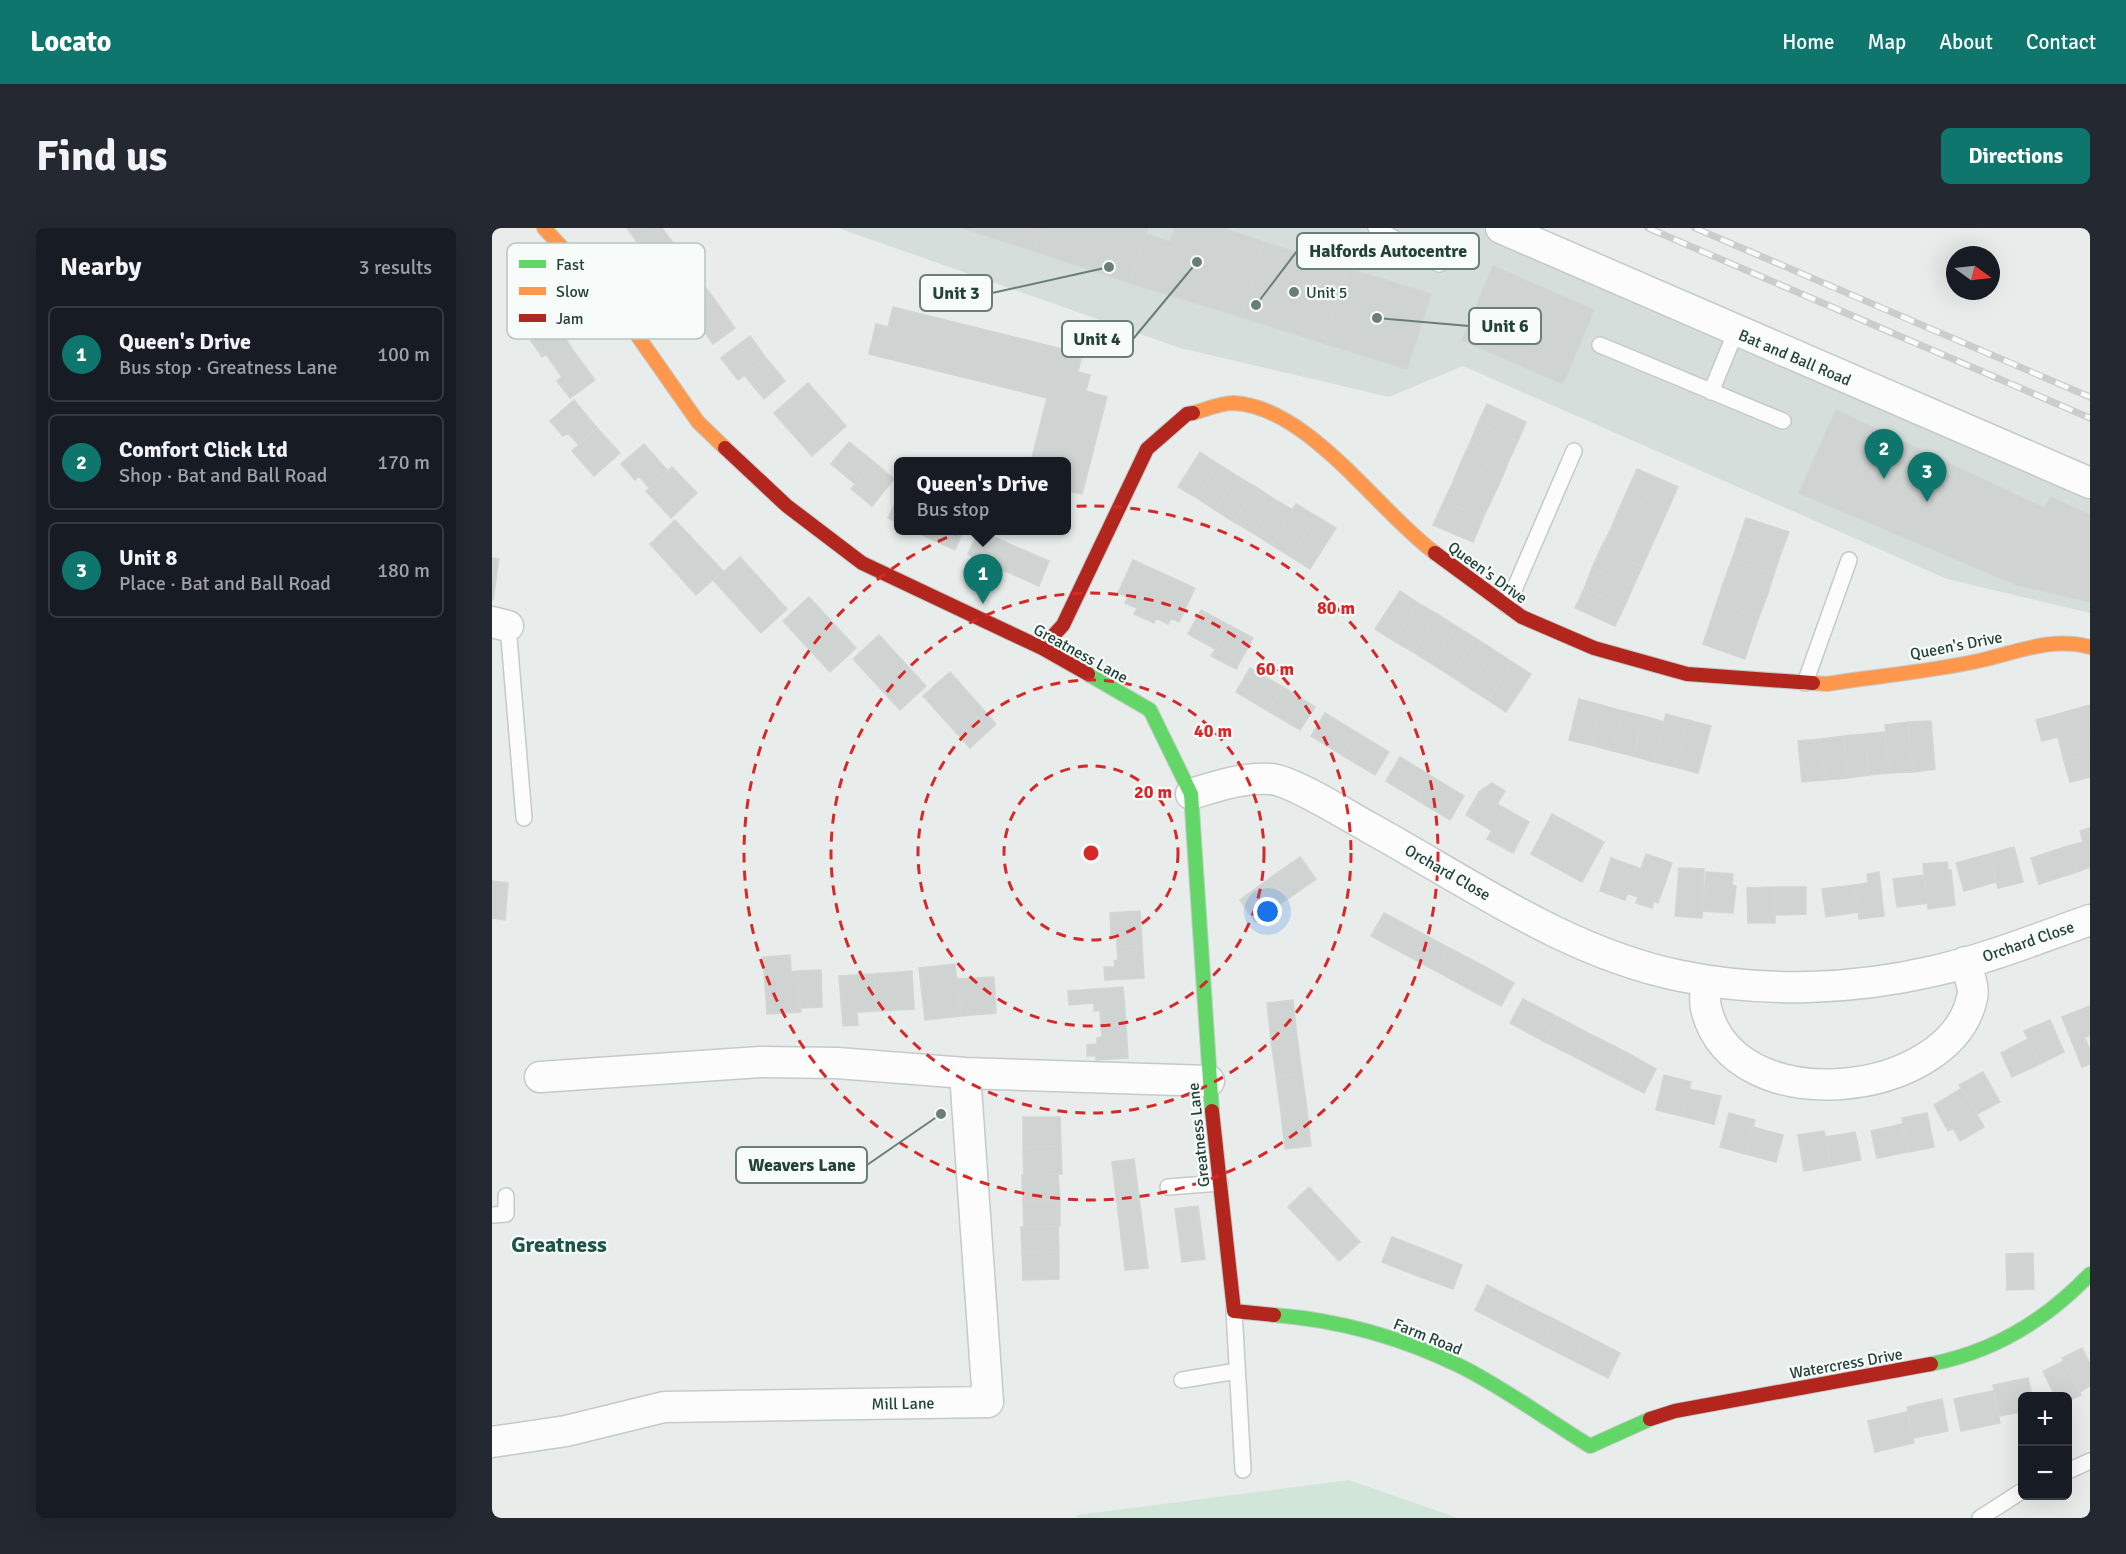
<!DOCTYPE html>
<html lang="en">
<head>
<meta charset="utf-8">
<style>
  body { margin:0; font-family:Signika,sans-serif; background:#242831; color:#f1f3f6 }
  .controls { position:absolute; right:18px; bottom:18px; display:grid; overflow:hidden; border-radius:9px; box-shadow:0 6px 24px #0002 }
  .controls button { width:54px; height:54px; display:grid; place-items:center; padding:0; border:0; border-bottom:2px solid #363941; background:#171b24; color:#f1f3f6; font:30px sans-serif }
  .compass { position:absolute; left:1454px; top:18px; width:54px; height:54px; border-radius:50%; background:#171b24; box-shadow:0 6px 24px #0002; rotate:105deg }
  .you { position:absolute; left:776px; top:684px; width:21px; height:21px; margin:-15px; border:4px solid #fff; border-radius:50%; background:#1a73e8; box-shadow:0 0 0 9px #1a73e833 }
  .badge { display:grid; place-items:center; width:39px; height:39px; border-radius:50%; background:#0f766e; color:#fff; font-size:20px; font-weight:700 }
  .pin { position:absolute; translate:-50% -50px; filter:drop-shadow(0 2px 3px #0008) }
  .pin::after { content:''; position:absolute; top:32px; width:21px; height:18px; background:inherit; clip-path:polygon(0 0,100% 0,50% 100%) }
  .popup { position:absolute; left:402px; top:229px; width:177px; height:78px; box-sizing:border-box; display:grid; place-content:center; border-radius:9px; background:#171b24; filter:drop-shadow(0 2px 4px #0005); font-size:20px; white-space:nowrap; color:#9ea1a6 }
  .popup b { font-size:22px; color:#f1f3f6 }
  .popup::after { content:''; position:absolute; left:50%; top:100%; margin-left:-12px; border:12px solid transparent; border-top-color:#171b24 }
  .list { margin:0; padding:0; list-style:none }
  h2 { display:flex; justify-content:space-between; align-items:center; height:78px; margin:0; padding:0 24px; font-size:26px }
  h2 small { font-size:20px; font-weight:400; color:#9ea1a6 }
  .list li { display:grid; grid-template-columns:39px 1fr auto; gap:18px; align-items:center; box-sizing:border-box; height:96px; margin:0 12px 12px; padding:0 12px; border:2px solid #363941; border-radius:9px }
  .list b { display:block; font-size:22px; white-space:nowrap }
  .list p { margin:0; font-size:20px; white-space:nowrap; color:#9ea1a6 }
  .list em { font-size:20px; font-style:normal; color:#9ea1a6 }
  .map { position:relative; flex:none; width:1598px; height:1290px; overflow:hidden; border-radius:9px }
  header { display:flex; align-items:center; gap:36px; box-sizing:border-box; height:84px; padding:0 30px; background:#0f766e; color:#fff }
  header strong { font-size:28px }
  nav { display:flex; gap:33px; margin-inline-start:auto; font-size:21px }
  .intro { display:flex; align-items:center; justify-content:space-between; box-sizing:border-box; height:144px; padding:0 36px }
  h1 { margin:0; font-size:42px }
  .button { padding:15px 27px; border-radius:9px; background:#0f766e; color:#fff; font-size:21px; font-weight:700 }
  main { display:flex; gap:36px; padding:0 36px }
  aside { flex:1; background:#171b24; border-radius:9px; box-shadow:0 6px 24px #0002 }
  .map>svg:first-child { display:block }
  .built { fill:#d6dedb }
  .green { fill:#d1e6d8 }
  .building { fill:#cfd4d2; stroke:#d1d6d4; stroke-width:1.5 }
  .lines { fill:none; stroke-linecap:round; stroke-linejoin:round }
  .lane-casing { stroke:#c5cac8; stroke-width:18 }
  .street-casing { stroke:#c5cac8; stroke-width:33 }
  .fast-casing { stroke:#c3cbc8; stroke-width:16 }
  .slow-casing { stroke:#c3cbc8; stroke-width:16 }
  .jam-casing { stroke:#c3cbc8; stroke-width:16 }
  .lane { stroke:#fcfcfc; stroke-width:15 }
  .street { stroke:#fcfcfc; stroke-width:30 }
  .fast { stroke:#63d668; stroke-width:14 }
  .slow { stroke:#ff974d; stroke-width:14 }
  .jam { stroke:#b3261e; stroke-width:14 }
  .rail-casing { stroke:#c9cdcc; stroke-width:7 }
  .rail { stroke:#f7fbf9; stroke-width:4.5; stroke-dasharray:14; stroke-linecap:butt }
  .ring { fill:none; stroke:#d62828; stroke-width:3; stroke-dasharray:10 8 }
  .poi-dot { fill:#697e78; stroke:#f7fbf9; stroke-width:2 }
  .labels { text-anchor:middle; stroke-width:4.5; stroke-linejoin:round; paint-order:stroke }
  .poi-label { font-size:16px; fill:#24423a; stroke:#f7fbf9; text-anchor:start }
  .street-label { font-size:16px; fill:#24423a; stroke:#f7fbf9 }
  .district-label { font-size:22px; font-weight:bold; fill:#1f5548; stroke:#f7fbf9 }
  .key { fill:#f7fbf9; stroke:#b8c4c0; stroke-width:1.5 }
  .key-label { font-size:16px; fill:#24423a }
  .centre { fill:#d62828; stroke:#f7fbf9; stroke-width:3 }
  .ring-label { font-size:18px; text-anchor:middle; font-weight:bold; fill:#d62828; stroke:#f7fbf9; stroke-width:4.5; stroke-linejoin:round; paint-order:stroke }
  .leader { fill:none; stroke:#697e78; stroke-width:2 }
  .callout-dot { fill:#697e78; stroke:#f7fbf9; stroke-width:2 }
  .callout { fill:#f7fbf9; stroke:#697e78; stroke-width:2 }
  .callout-label { font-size:18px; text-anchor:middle; font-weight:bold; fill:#24423a }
</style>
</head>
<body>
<header>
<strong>Locato</strong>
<nav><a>Home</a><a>Map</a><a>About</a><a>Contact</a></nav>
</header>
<div class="intro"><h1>Find us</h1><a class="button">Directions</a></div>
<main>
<aside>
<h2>Nearby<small>3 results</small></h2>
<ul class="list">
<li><span class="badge">1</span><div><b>Queen's Drive</b><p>Bus stop · Greatness Lane</p></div><em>100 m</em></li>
<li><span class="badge">2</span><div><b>Comfort Click Ltd</b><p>Shop · Bat and Ball Road</p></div><em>170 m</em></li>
<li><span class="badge">3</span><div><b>Unit 8</b><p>Place · Bat and Ball Road</p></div><em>180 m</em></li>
</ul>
</aside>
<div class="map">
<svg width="1598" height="1290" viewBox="0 0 1598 1290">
  <rect width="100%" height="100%" fill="#e8edeb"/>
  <!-- built -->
  <path class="built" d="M346,0H1009L1598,255V385L1455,351L971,138L897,169L688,120Z"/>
  <!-- green -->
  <path class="green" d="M857,1252L966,1290H585V1287Z"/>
  <!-- building -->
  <path class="building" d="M135,0H164L145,14Z
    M164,0H170L190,27L168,44L145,14Z
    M470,0H549L542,23Z
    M549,0H656L638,55L542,23Z
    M683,0H731L772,14L749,89L638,55L654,6L678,14Z
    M772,14L855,40L831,115L749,89Z
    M1001,38L1102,82L1071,156L970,112Z
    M199,40L220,68L198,84L177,56Z
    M855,40L939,66L915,141L831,115Z
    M220,68L243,100L221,116L198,84Z
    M401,79L590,126L586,144L598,147L594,163L615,169L590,266L575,263V234H539L555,170L377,126L384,96L396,99Z
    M64,96L83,125L63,139L54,126L50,129L39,113Z
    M258,108L274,130L246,152L229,130Z
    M83,125L103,152L78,170L65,153L70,149L63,139Z
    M274,130L293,153L272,171L253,148Z
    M316,155L354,198L320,228L282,185Z
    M82,172L105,200L86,216L76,205L71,208L58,193Z
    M995,176L1034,194L1026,213L986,195Z
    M1344,182L1552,280L1559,269L1598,287V374L1525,357L1307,265Z
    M986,195L1026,213L1017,232L978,215Z
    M105,200L128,225L102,248L80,223Z
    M357,214L382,234L363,256L339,236Z
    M978,215L1017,232L1009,252L969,234Z
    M152,216L176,243L157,260L147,248L143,252L129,236Z
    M708,224L726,236L705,270L686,259Z
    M382,234L402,251L380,278L359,261Z
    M969,234L1009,252L1000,271L961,254Z
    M726,236L745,248L723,282L705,270Z
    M180,239L205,265L179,290L154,263Z
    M1145,241L1186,259L1177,279L1136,261Z
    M745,248L764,259L742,294L723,282Z
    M961,254L1000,271L991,290L952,273Z
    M764,259L782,271L761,305L742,294Z
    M1136,261L1177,279L1168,299L1127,281Z
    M407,267V295L396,290Z
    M782,271L801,282L780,317L761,305Z
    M952,273L991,290L981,314L941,297Z
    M804,276L824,288L799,329L780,317Z
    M1127,281L1168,299L1159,319L1119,301Z
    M824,288L844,300L818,341L799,329Z
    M1254,290L1297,304L1289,325L1247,311Z
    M183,292L231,343L204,367L158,316Z
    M1119,301L1159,319L1150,339L1109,320Z
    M430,302H472L463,322L428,306Z
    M487,302L520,317L509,341L476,326Z
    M1247,311L1289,325L1282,346L1240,332Z
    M520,317L557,333L547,358L509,341Z
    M1109,320L1150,339L1141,359L1100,340Z
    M248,329L295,381L269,405L222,353Z
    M0,330L7,331L1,371H0Z
    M641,332L703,360L687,394L679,390L676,396L664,390L662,395L642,386L645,380L633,375L636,369L626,365Z
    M1240,332L1282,346L1275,368L1232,353Z
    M1100,340L1141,359L1132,379L1092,361Z
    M1232,353L1275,368L1267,389L1225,374Z
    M1092,361L1132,379L1123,398L1083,380Z
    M908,363L926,375L902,413L883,401Z
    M317,369L364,420L338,444L291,393Z
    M1225,374L1267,389L1260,409L1218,395Z
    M926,375L945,386L921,424L902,413Z
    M709,382L737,397L723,421L696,406Z
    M945,386L964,398L940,436L921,424Z
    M1218,395L1260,409L1253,431L1211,416Z
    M737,397L761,410L744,441L719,428Z
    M964,398L983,410L959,448L940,436Z
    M387,407L434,458L408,482L361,431Z
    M983,410L1002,422L977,460L959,448Z
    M1002,422L1020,434L996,472L977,460Z
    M1020,434L1039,446L1014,484L996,472Z
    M758,440L791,459L776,483L744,464Z
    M458,444L504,496L478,520L431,468Z
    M791,459L823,479L808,502L776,483Z
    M1087,471L1109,477L1099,517L1077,512Z
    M1109,477L1131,483L1121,523L1099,517Z
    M1598,477V503L1567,513L1565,509L1550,513L1544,492Z
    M1131,483L1152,488L1141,528L1121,523Z
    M833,485L864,504L850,527L819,508Z
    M1174,486L1196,492L1183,539L1162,534Z
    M1152,488L1172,494L1162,534L1141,528Z
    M1196,492L1219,498L1206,545L1183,539Z
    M1439,493L1443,541L1421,544L1416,494Z
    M1416,494L1421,544L1397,545L1393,497Z
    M1598,503V525L1572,533L1567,513Z
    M864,504L897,524L883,547L850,527Z
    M1393,504L1397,545L1377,547L1373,506Z
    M1373,506L1377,547L1356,550L1352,508Z
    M1352,508L1356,550L1333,552L1329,511Z
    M1329,511L1333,552L1310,554L1306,513Z
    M1598,525V549L1578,554L1572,533Z
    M908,529L939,548L925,572L894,553Z
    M939,548L972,568L958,592L925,572Z
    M1000,555L1013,563L1005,576L1012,580L1000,603L974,587L987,564Z
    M1012,580L1037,594L1021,625L995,611Z
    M1060,586L1112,614L1090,654L1039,626Z
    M1598,600V639L1585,644L1576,618L1591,614L1588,603Z
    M1576,618L1585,644L1547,656L1539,630Z
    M1522,619L1531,654L1506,660L1497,626Z
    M1154,626L1180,635L1166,675L1162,673L1160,680L1144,675L1146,669L1135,665L1144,639L1149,641Z
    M1497,626L1504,654L1472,663L1464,635Z
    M808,629L824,651L794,672L778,650Z
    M1119,630L1144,639L1133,672L1108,663Z
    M1455,634L1456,642H1459L1463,677L1436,681L1431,636Z
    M1187,640L1212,641L1210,690L1183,688Z
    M1214,644L1241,646L1240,657L1244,658L1241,685L1211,683Z
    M1387,644L1392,688L1367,691L1363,657L1376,655L1375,646Z
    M1432,647L1436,675L1405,679L1401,651Z
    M778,650L794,672L763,694L748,672Z
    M0,653L16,655L13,692L0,690Z
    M1363,657L1366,684L1334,689L1330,661Z
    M1283,659H1314V686L1283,687Z
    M1283,659V695H1256L1255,660Z
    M648,683L650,717L625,719V707H619L618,685Z
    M892,685L924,702L912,726L879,708Z
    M924,702L957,720L944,743L912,726Z
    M650,717L652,750L613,752L612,739H623L622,733L626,732L625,719Z
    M957,720L990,737L977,761L944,743Z
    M298,727L299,744L306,743L309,784L275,786L271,729Z
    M463,736L469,788L433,792L427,740Z
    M990,737L1022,755L1009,778L977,761Z
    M329,742L330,779L307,780L306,743Z
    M420,743L422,781L384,783L382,746Z
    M382,746L384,783L365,784L366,797L351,798L347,748Z
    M502,749L504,785L469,788L466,751Z
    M631,759L634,796L609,798L608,782L602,783V775L577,777L576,763Z
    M1031,771L1066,789L1053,814L1018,795Z
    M801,772L805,809L779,812L775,775Z
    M1598,778V807L1593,809L1598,823V836L1590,839L1570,789Z
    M1066,789L1098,806L1085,830L1053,814Z
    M1558,792L1572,824L1548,836L1532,803Z
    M634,796L636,830L604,832V828H595V817L605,816V810L610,809L609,798Z
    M1098,806L1132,823L1119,848L1085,830Z
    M805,809L810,845L784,848L779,812Z
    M1536,811L1548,836L1520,849L1509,825Z
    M1132,823L1164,841L1152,865L1119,848Z
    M1491,844L1508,874L1485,886L1467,857Z
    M810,845L815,882L789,885L784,848Z
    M1172,847L1199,854L1190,888L1164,882Z
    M1470,860L1492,899L1468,913L1461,900L1456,903L1442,877Z
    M1197,861L1229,868L1222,896L1190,888Z
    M815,882L819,918L793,921L789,885Z
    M1237,885L1263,892L1254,926L1228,919Z
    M1435,885L1442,919L1416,924L1410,890Z
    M531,889H568L569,918L531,919Z
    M1410,896L1416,924L1385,930L1379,903Z
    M1261,899L1291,907L1284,934L1254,926Z
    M1332,903L1339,938L1312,943L1306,907Z
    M1363,904L1369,932L1339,938L1333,909Z
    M569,918L570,946L532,947L531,919Z
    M642,931L656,1040L633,1042L620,934Z
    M566,946L568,972L531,973L530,947Z
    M817,959L842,986L821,1005L796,979Z
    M568,972V998L532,999L531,973Z
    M706,978L713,1031L690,1034L683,981Z
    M842,986L868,1014L847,1033L821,1005Z
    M566,998L567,1024L530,1025L529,999Z
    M900,1009L936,1023L926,1048L890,1034Z
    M936,1023L970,1037L961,1061L926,1048Z
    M567,1024V1051L531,1052L530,1025Z
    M1541,1025L1542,1061L1515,1062L1514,1026Z
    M995,1057L1028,1074L1016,1099L983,1082Z
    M1028,1074L1062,1091L1049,1116L1016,1099Z
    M1062,1091L1095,1108L1082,1133L1049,1116Z
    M1095,1108L1128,1125L1116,1150L1082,1133Z
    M1590,1120L1598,1136V1158L1588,1164L1570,1130Z
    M1572,1133L1589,1167L1576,1173V1168H1563L1551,1143Z
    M1536,1150L1540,1168H1530V1184L1507,1188L1501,1157Z
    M1501,1163L1508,1195L1469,1203L1462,1171Z
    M1450,1171L1456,1203L1421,1210L1415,1179Z
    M1415,1184L1422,1215L1383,1224L1376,1193Z"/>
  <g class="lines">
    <defs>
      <path id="lane" d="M884,0L947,36
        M1108,117L1291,193
        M1219,164L1244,103
        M1015,378L1082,223
        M16,398L32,590
        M1313,455L1357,332
        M676,959L728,955
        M0,987L14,986V968
        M742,1083L751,1242
        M690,1152L745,1143
        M1576,1243L1598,1233
        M1488,1290L1530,1263"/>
      <path id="street" d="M1009,0L1598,255
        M0,394L16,398
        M699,566C725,558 751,549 779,551C801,553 856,588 878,600C978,655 1075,725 1189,748C1272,765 1360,762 1442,743C1495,731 1547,710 1598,692
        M1214,753C1214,761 1212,772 1214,780C1241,895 1458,871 1480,770C1483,760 1476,744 1473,734
        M48,849L268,834L345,835L473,845L717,853
        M0,1214L74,1203L172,1179L496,1174L473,845"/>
      <path id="fast" d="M596,446L658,482L699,566L720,883
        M782,1087C846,1092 911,1110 970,1139C1012,1160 1057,1193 1098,1218L1158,1191
        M1439,1136C1501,1124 1555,1091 1598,1046"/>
      <path id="slow" d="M52,0L126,80L206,194L233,220
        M701,185C713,182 728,175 741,175C816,178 886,283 943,325
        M1321,455L1335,456C1385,448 1436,444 1486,433C1524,425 1558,408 1598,419"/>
      <path id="jam" d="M233,220L295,278L370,335L550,420L596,446
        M943,325L1030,389L1102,420L1195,446L1321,455
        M550,420L571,397L655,221L695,186L701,185
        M720,883L742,1083L782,1087
        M1158,1191L1183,1183L1439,1136"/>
    </defs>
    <!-- lane casing -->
    <use href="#lane" class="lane-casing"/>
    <!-- street casing -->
    <use href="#street" class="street-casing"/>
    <!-- fast casing -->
    <use href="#fast" class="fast-casing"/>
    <!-- slow casing -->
    <use href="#slow" class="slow-casing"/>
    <!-- jam casing -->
    <use href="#jam" class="jam-casing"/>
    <!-- lane -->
    <use href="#lane" class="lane"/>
    <!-- street -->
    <use href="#street" class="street"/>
    <!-- fast -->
    <use href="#fast" class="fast"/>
    <!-- slow -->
    <use href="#slow" class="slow"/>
    <!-- jam -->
    <use href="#jam" class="jam"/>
    <defs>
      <path id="rail" d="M1156,0L1598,190
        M1203,0L1598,169"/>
    </defs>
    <!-- rail casing -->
    <use href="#rail" class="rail-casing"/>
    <!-- rail -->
    <use href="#rail" class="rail"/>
  </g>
  <!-- distance rings -->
  <g class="ring">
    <circle cx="599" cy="625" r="87"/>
    <circle cx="599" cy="625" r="173"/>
    <circle cx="599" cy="625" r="260"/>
    <circle cx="599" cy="625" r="347"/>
  </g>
  <!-- markers -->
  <circle class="poi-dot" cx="802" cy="64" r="6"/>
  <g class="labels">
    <!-- poi labels -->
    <g class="poi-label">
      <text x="814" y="70">Unit 5</text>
    </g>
    <!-- street labels -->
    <g class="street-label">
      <text transform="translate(1303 129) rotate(23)" y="6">Bat and Ball Road</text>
      <text transform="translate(996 344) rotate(36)" y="6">Queen's Drive</text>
      <text transform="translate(1464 417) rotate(-11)" y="6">Queen's Drive</text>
      <text transform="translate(589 425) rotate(29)" y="6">Greatness Lane</text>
      <text transform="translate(956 644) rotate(30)" y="6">Orchard Close</text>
      <text transform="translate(1536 713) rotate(-19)" y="6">Orchard Close</text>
      <text transform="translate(706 907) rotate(-96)" y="6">Greatness Lane</text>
      <text transform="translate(936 1108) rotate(22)" y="6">Farm Road</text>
      <text transform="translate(1354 1135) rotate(-10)" y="6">Watercress Drive</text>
      <text transform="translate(411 1175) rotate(-1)" y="6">Mill Lane</text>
    </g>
    <!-- district labels -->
    <g class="district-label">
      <text x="67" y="1024">Greatness</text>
    </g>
  </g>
  <!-- legend -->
  <rect x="15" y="15" width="198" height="96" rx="9" class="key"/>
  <rect x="27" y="32" width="27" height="8" fill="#63d668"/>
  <rect x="27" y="59" width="27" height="8" fill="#ff974d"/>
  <rect x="27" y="86" width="27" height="8" fill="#b3261e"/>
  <g class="key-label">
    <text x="64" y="42">Fast</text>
    <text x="64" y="69">Slow</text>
    <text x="64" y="96">Jam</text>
  </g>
  <circle cx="599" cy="625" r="9" class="centre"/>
  <g class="ring-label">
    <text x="844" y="386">80 m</text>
    <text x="783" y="447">60 m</text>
    <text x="721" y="509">40 m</text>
    <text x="661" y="570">20 m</text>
  </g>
  <!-- callouts -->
  <path class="leader" d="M764 77L805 23M617 39L500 65M885 90L977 98M705 34L641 111M449 886L375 937"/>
  <g class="callout-dot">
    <circle cx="764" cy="77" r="6"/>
    <circle cx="617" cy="39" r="6"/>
    <circle cx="885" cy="90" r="6"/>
    <circle cx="705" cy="34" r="6"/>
    <circle cx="449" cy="886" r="6"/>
  </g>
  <g class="callout">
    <rect x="805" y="5" width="182" height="36" rx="6"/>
    <rect x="428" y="47" width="72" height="36" rx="6"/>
    <rect x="977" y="80" width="72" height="36" rx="6"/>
    <rect x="570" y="93" width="71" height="36" rx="6"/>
    <rect x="244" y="919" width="131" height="36" rx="6"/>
  </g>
  <g class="callout-label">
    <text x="896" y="29">Halfords Autocentre</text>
    <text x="464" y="71">Unit 3</text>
    <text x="1013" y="104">Unit 6</text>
    <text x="605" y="117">Unit 4</text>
    <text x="310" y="943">Weavers Lane</text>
  </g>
</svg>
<div class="controls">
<button>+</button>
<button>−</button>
</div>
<svg class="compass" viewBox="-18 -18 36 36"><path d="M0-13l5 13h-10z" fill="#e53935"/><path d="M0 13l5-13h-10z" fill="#9ea1a6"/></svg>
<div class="you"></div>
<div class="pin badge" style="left:491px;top:376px">1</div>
<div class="popup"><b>Queen's Drive</b>Bus stop</div>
<div class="pin badge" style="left:1392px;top:251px">2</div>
<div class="pin badge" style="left:1435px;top:274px">3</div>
</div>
</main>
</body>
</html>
